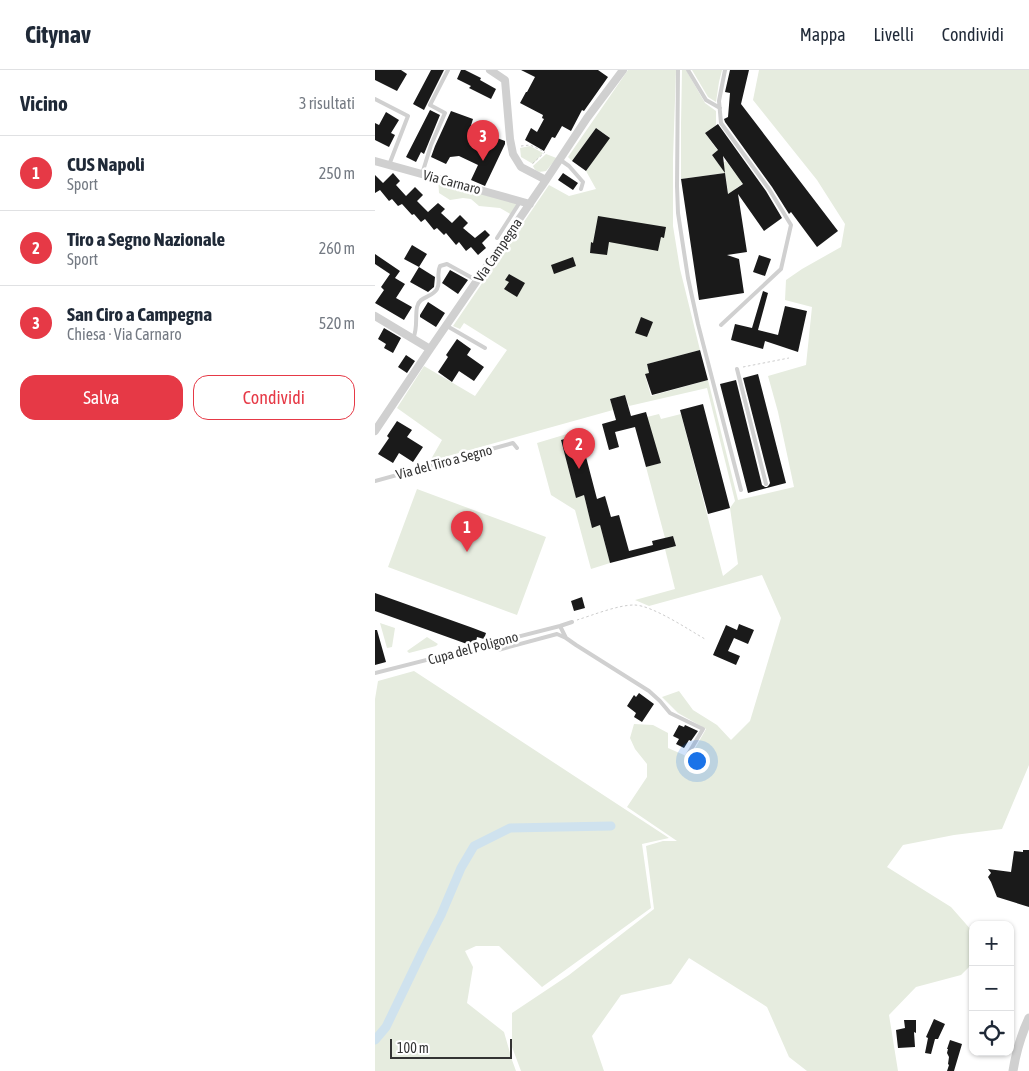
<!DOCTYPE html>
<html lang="it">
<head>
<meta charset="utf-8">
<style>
  body { margin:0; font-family:"Asap Condensed",sans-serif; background:#f6f6f7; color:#1f2937 }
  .controls { position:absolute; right:15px; bottom:15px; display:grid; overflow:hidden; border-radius:10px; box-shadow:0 1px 4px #0004 }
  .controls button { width:45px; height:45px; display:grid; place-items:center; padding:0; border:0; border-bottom:1px solid #e0e1e3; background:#fff; color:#1f2937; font:25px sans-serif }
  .scale { position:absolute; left:15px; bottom:12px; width:122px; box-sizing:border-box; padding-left:5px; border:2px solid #333; border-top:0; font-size:14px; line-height:18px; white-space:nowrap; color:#333; -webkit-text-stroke:4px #fff; paint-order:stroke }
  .you { position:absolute; left:321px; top:690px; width:18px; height:18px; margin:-12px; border:4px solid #fff; border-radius:50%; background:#1a73e8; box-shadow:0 0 0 8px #1a73e833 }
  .badge { display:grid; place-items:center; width:32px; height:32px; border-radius:50%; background:#e63946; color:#fff; font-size:16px; font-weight:700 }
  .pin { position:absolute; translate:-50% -41px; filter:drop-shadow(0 1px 2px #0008) }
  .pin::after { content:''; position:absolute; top:26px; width:18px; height:15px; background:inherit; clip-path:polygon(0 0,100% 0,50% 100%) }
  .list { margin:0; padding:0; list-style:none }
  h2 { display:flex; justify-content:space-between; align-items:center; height:65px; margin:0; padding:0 20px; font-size:21px }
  h2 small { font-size:16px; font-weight:400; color:#747a83 }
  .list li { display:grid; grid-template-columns:32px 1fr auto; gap:15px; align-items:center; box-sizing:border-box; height:75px; padding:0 20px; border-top:1px solid #e0e1e3 }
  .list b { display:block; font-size:19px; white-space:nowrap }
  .list p { margin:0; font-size:16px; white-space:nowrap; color:#747a83 }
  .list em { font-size:16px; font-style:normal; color:#747a83 }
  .actions { display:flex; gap:10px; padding:15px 20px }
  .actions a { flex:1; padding:11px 0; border:1px solid #e63946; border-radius:15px; text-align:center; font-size:18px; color:#e63946 }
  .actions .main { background:#e63946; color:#fff }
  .icon { flex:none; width:28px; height:28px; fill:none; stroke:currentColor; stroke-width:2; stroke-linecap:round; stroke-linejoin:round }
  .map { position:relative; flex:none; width:654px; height:1001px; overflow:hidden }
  header { display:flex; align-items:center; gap:30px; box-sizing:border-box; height:70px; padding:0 25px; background:#fff; border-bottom:1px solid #e0e1e3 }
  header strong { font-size:24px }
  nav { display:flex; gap:28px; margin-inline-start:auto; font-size:18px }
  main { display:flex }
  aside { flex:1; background:#fff }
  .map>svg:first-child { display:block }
  .green { fill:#e6ecdf }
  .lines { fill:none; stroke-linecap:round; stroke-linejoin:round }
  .canal { stroke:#cfe2ee; stroke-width:9 }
  .building { fill:#1a1a1a }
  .path { stroke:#cdcdcd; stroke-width:1; stroke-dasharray:2.5 2.5; stroke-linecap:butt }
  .service { stroke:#d0d0d0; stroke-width:4 }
  .minor { stroke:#d0d0d0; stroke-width:8 }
  .tertiary { stroke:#d0d0d0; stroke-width:9 }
  .labels { text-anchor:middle; stroke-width:5; stroke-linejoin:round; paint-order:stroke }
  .street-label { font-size:14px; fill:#333; stroke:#fff }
</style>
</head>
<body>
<header>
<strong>Citynav</strong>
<nav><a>Mappa</a><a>Livelli</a><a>Condividi</a></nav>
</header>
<main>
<aside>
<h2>Vicino<small>3 risultati</small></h2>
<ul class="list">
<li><span class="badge">1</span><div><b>CUS Napoli</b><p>Sport</p></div><em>250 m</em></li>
<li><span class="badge">2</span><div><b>Tiro a Segno Nazionale</b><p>Sport</p></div><em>260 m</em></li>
<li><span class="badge">3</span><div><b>San Ciro a Campegna</b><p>Chiesa · Via Carnaro</p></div><em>520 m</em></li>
</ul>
<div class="actions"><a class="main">Salva</a><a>Condividi</a></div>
</aside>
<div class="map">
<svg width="654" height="1001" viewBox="0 0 654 1001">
  <rect width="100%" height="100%" fill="#fff"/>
  <!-- green -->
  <path class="green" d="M253,0H301L298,89V156L305,199L325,280L272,294L274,303L270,305L276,326L333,310L363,430L419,417L403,342L393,306L431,295L437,237L410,230L411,210L427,199L466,177L470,154L442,110L378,30L384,0H654V695L627,759L579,765L528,775L512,797L576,837L598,862V893L586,905L541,917L514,945L523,1001H432L414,987L392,937L314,888L296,914L246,925L217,966L229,1001H146L137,977V943L194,905L279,839L271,776L288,771H302L252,737L272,707V694L260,679L255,668L259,654L278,655L293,663V678L309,685L314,689L331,659L303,643L287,627L304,621L318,640L342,655L356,670L375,651L406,548L387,505L274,536L260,530L300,519L290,479L301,476L298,466L290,468L271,397L285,393L272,347L284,344L286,349L306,344L348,506L363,494L355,438L360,431L332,318L254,336L250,325L235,329L238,340L55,391L67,370L22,338L49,296L100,326L132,280L89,253L85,259L78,256L174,115L194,126L221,119L211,101L234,67L221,58L197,91L193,87Z
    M307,0H311L330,33L341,41V55L330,63L343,81L337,85L345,95L351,91L361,104L371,97L377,107L360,119L365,133L355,135L350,103L306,109V54Z
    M317,0H347L344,12L341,32L333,27Z
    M155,76L168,83L158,94L146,87L145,78Z
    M171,84L184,89L176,95L171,101C165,102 161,103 158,96Z
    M63,108L145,131L137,145L125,138L104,136L96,129L88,128L75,130L64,123Z
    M192,364L193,368L186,371L201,427L209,425L217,457L225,455L235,493L216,499L200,440L176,425L162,373Z
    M42,419L171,467L142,545L13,497Z
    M5,553L20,558L17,577L12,578Z
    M52,567L63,574L61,576L34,583L32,581Z
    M39,601L294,768L267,774L276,838L167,917L124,876H101L90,881L98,897L92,933L129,962L137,990L141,1001H0V629L3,611Z"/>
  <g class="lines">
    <!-- canal -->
    <path class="canal" d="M0,970L11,957L48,880L66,845L86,798L99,776L135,758L236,756"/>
  </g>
  <!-- building -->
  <path class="building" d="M0,0H26L32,4L22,21L0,10Z
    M56,0H69L49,40L38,34Z
    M86,0H90L106,8L105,10L121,19L116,29L94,18L96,16L82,9Z
    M146,0H223L233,7L209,41L207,40L196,61L187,56L180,68L177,67L169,81L150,70L156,58L162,62L169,49L167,48L168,45L145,33L151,22H152L160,7Z
    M355,0H374L366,34L463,161L442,177L416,142L414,144L397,117L350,52L349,49L353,47L355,23L350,22Z
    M55,40L65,45L49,84L46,82L41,92L31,87Z
    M76,41L98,49L94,62L118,75L122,68L130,71V74L110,116L96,110L103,95L84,86L75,87L71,94L56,87L60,76Z
    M11,42L24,50L16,63L20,65L14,77L0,70V53L4,55Z
    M343,54L391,121L407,148L389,161L363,124L372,182L352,185L364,189L369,223L324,230L306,109L350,103L353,124L368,114L348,86L350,103L337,85L343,80L330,63Z
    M221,58L235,68L211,101L197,91Z
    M18,103L25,111L21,115L31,126L40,117L48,125L42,131L53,142L63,133L70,139L66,143L77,153L85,145L93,153L88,158L100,168L110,160L115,165L107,173L111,178L103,185L96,177L91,181L84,172L81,175L71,163L69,165L62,158L59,160L50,149L46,152L39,144L37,145L27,134L23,136L17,129L14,131L5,120L0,123V105L8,113Z
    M188,103L203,113L198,120L183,110Z
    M223,146L291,157L289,168L286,167L283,181L234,172L232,185L215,183L216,172L218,173Z
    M37,175L52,184L44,197L29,189Z
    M0,184L25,201L20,208L30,214L21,228L37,237L29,250L0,233L9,220L6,217L15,204L0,194Z
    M384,185L396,189L390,206L378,202Z
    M198,187L201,196L179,204L176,195Z
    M44,197L60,207L59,217L53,222L35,212Z
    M75,200L93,210L83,224L67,213Z
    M134,204L150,213L142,227L129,219L134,212L130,210Z
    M388,221L393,223L383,260L403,265L410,236L432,241L423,282L390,271L388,279L356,270L360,254L377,258Z
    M53,232L70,243L61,257L45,247V245Z
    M266,247L278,252L272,267L260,263Z
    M9,258L26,268L18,283L9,278L11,274L3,269Z
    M82,269L96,279L92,285L109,297L99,311L84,301L77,312L63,302L73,287L71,285Z
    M325,280L333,310L277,325L270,304L274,303L272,294Z
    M31,285L40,291L32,303L23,297Z
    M383,304L411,413L373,423L345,314L361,310L387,415L390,417H392L394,415L395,413L368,308Z
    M250,325L256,346L271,342L286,393L271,397L260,357L240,362L244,377L234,380L227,354L241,350L235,329Z
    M328,334L355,438L333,444L305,340Z
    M22,351L37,360L32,367L48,377L38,392L24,383L18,393L3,384L14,368L12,366Z
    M204,360L222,429L230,426L236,447L244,445L254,481L278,475L277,471L298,466L301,476L235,493L225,455L217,458L209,425L201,428L186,370L193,368L192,364Z
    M0,523L98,558L111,563L109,569L102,567L101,572L92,574L0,541Z
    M207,527L210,538L199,541L196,531Z
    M364,554L379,560L373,574L359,568L353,581L365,586L361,595L338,585L351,555L362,560Z
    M0,560H2L11,592L0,595Z
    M264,623L279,634L267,652L259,647L261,643L252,636L259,625L261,627Z
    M304,655L309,657L310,655L323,661L316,671L314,670L309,678L301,674L304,669L298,666Z
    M648,780H654V837L622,827L616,812L613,807L616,803L613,799L636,802L639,781L648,782Z
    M559,949L570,954L563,969H560L556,984L550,983L553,968L551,967Z
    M529,950H541V963L539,962L540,977L523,978L521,960L530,958Z
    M575,970L587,974L579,1001H572L574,995L573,994L574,987L572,983L573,979H572Z"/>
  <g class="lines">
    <!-- path -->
    <path class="path" d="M146,76L155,75L170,82L157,94
      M368,297L414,288
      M202,550C218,545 243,535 259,535C277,535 314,560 330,569"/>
    <!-- service -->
    <path class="service" d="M303,0L302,116L303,143L313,208L323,254L366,420
      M313,0L331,30L345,38
      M0,29L33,46L14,95
      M184,89L194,96L208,112L206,119
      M47,104L56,75L70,43L55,35L73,0
      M122,168L145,132
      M346,255L406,199L416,155L394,119L346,53L344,31L350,0
      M72,256L110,278
      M38,269C43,258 40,248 42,237C44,226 57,228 62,219C66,212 61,204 65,196L72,194L101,210
      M362,299L391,414
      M0,411L138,373L142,378
      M185,556L191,568L201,575L274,621L285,631L295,643L328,659L312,686
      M123,580L182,564L191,568
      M0,603L185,556L197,552"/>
    <!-- minor -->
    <path class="minor" d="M115,0L130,10L135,69L138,84L146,97L171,110
      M0,91L155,134
      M0,246L55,279
      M0,361L55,279L171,110L212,48L248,0"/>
    <!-- tertiary -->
    <path class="tertiary" d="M638,1001C641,982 646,965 654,948"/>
  </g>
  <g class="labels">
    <!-- street labels -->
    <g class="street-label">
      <text transform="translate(77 112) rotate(15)" y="5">Via Carnaro</text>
      <text transform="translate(123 180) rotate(-56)" y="5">Via Campegna</text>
      <text transform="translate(69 392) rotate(-15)" y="5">Via del Tiro a Segno</text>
      <text transform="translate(98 578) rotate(-15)" y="5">Cupa del Poligono</text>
    </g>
  </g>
</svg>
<div class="controls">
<button>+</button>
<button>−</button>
<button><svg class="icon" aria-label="locate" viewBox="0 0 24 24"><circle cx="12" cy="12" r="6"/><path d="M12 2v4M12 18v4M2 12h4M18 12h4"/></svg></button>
</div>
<div class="scale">100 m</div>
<div class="you"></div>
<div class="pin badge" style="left:92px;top:482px">1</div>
<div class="pin badge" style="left:204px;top:399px">2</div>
<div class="pin badge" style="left:108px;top:91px">3</div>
</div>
</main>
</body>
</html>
